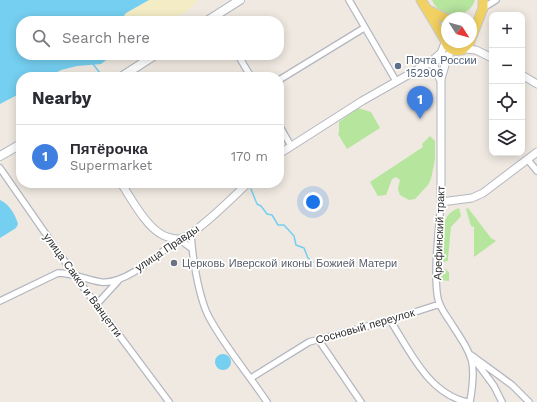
<!DOCTYPE html>
<html lang="en">
<head>
<meta charset="utf-8">
<style>
  body { margin:0; font-family:"Work Sans",sans-serif; background:#f2f2f3; color:#2b2b33 }
  .controls { position:absolute; right:12px; top:12px; display:grid; overflow:hidden; border-radius:8px; box-shadow:0 2px 10px #0003 }
  .controls button { width:36px; height:36px; display:grid; place-items:center; padding:0; border:0; border-bottom:1px solid #e1e1e2; background:#fff; color:#2b2b33; font:20px sans-serif }
  .compass { position:absolute; left:441px; top:12px; width:36px; height:36px; border-radius:50%; background:#fff; box-shadow:0 2px 10px #0003; rotate:126deg }
  .you { position:absolute; left:313px; top:202px; width:14px; height:14px; margin:-10px; border:3px solid #fff; border-radius:50%; background:#1a73e8; box-shadow:0 0 0 6px #1a73e833 }
  .badge { display:grid; place-items:center; width:26px; height:26px; border-radius:50%; background:#1a73e8; color:#fff; font-size:13px; font-weight:700 }
  .pin { position:absolute; translate:-50% -33px; filter:drop-shadow(0 1px 2px #0008) }
  .pin::after { content:''; position:absolute; top:21px; width:14px; height:12px; background:inherit; clip-path:polygon(0 0,100% 0,50% 100%) }
  .list { margin:0; padding:0; list-style:none }
  h2 { display:flex; justify-content:space-between; align-items:center; height:52px; margin:0; padding:0 16px; font-size:17px }
  h2 small { font-size:13px; font-weight:400; color:#7c7c81 }
  .list li { display:grid; grid-template-columns:26px 1fr auto; gap:12px; align-items:center; box-sizing:border-box; height:64px; padding:0 16px; border-top:1px solid #e1e1e2 }
  .list b { display:block; font-size:15px; white-space:nowrap }
  .list p { margin:0; font-size:13px; white-space:nowrap; color:#7c7c81 }
  .list em { font-size:13px; font-style:normal; color:#7c7c81 }
  .icon { flex:none; width:22px; height:22px; fill:none; stroke:currentColor; stroke-width:2; stroke-linecap:round; stroke-linejoin:round }
  .map { position:relative; flex:none; width:537px; height:402px; overflow:hidden }
  .search { position:absolute; background:#fff; box-shadow:0 2px 10px #0003; left:16px; top:16px; width:268px; height:44px; display:flex; align-items:center; gap:10px; box-sizing:border-box; padding:0 14px; border-radius:16px; color:#7c7c81; font-size:15px }
  .panel { position:absolute; background:#fff; box-shadow:0 2px 10px #0003; left:16px; top:72px; width:268px; height:116px; border-radius:16px }
  .map>svg:first-child { display:block }
  .green { fill:#b6e59e }
  .sand { fill:#f3ecc5 }
  .water { fill:#75cff0 }
  .lines { fill:none; stroke-linecap:round; stroke-linejoin:round }
  .stream { stroke:#75cff0; stroke-width:1.5 }
  .minor-casing { stroke:#b4b7c1; stroke-width:8 }
  .tertiary-casing { stroke:#b4b7c1; stroke-width:9 }
  .secondary-casing { stroke:#b4b7c1; stroke-width:10 }
  .primary-casing { stroke:#c9c9c9; stroke-width:11 }
  .minor { stroke:#fff; stroke-width:5.5 }
  .tertiary { stroke:#fff; stroke-width:7 }
  .secondary { stroke:#fff; stroke-width:8 }
  .primary { stroke:#f2d163; stroke-width:9 }
  .service-dot { fill:#5c6f8a; stroke:#fff; stroke-width:1.5 }
  .worship-dot { fill:#6b7280; stroke:#fff; stroke-width:1.5 }
  .labels { text-anchor:middle; stroke-width:3.5; stroke-linejoin:round; paint-order:stroke }
  .service-label { font-size:11px; fill:#4e5e75; stroke:#fff; text-anchor:start }
  .street-label { font-size:11px; fill:#2e2e2e; stroke:#fff }
  .worship-label { font-size:11px; fill:#5b616d; stroke:#fff; text-anchor:start }
</style>
</head>
<body>
<div class="map">
<svg width="537" height="402" viewBox="0 0 537 402">
  <rect width="100%" height="100%" fill="#efe9e1"/>
  <!-- green -->
  <path class="green" d="M432,0H475C468,21 440,19 432,0Z
    M358,108L371,112L380,128L347,149L338,134L339,132V122Z
    M430,136L435,141V159L431,179L428,185L415,199L409,200L400,195L398,189L400,180L396,177L392,179L386,195L378,196L370,182L423,147L422,144Z
    M459,208L461,216L451,227L448,258V261L443,262L440,259C441,241 438,215 459,208Z
    M468,208L491,238L496,241L474,257V227L471,226L466,209Z
    M445,269L449,272V281L440,280V272Z"/>
  <!-- sand -->
  <path class="sand" d="M149,0H199L185,13L163,21H120L126,13Z"/>
  <!-- water -->
  <path class="water" d="M0,0H149L126,13L120,21H21V55H110V57L101,64L77,66L61,70L49,77H21V93L0,104Z
    M0,200C9,204 15,214 18,224L16,228L0,238Z
    M215 362a8 8 0 1 1 16 0a8 8 0 1 1-16 0Z"/>
  <g class="lines">
    <!-- stream -->
    <path class="stream" d="M93,64L103,77
      M229,183L236,187
      M251,189L257,204L261,206L267,214L272,215L278,225H284L294,236L296,245L304,248L308,258L313,262"/>
    <defs>
      <path id="minor" d="M349,0L396,81
        M483,8L496,0
        M238,55L251,77
        M279,80L364,28
        M279,125L291,146
        M528,160L537,171
        M0,168L75,276L169,402
        M441,202C439,228 433,274 438,299C440,308 446,315 451,323C473,357 477,361 470,402
        M191,233C192,256 199,300 210,319C226,348 249,375 267,402
        M0,301L58,273C73,273 87,280 101,282C126,285 159,253 179,239L191,248
        M94,301L97,304L118,281
        M390,320C410,351 428,393 467,402
        M318,339L361,402
        M471,355L512,385L529,402
        M477,363L494,386L502,402
        M251,378L309,342L390,320L440,304"/>
      <path id="tertiary" d="M465,49L476,50L492,58
        M448,55L441,79V202L472,198L483,193L537,152
        M434,59L441,53L445,43
        M429,63L434,66L440,79
        M522,75L537,84
        M279,154L362,101L429,63L449,55
        M121,183C131,198 145,225 161,234C165,237 174,239 178,239C192,239 236,194 248,183"/>
      <path id="secondary" d="M207,21L240,0
        M121,77L155,55
        M0,156L21,144"/>
      <path id="primary" d="M421,0L445,40
        M428,10L447,19
        M447,30C441,41 449,53 462,50L470,42
        M471,39L483,8V0"/>
    </defs>
    <!-- minor casing -->
    <use href="#minor" class="minor-casing"/>
    <!-- tertiary casing -->
    <use href="#tertiary" class="tertiary-casing"/>
    <!-- secondary casing -->
    <use href="#secondary" class="secondary-casing"/>
    <!-- primary casing -->
    <use href="#primary" class="primary-casing"/>
    <!-- minor -->
    <use href="#minor" class="minor"/>
    <!-- tertiary -->
    <use href="#tertiary" class="tertiary"/>
    <!-- secondary -->
    <use href="#secondary" class="secondary"/>
    <!-- primary -->
    <use href="#primary" class="primary"/>
  </g>
  <!-- markers -->
  <circle class="service-dot" cx="398" cy="66" r="4"/>
  <circle class="worship-dot" cx="174" cy="263" r="4"/>
  <g class="labels">
    <!-- service labels -->
    <g class="service-label">
      <text x="406" y="64">Почта России<tspan x="406" dy="13">152906</tspan></text>
    </g>
    <!-- street labels -->
    <g class="street-label">
      <text transform="translate(439 233) rotate(-88)" y="4">Арефинский тракт</text>
      <text transform="translate(167 248) rotate(-34)" y="4">улица Правды</text>
      <text transform="translate(83 285) rotate(54)" y="4">улица Сакко и Ванцетти</text>
      <text transform="translate(365 326) rotate(-16)" y="4">Сосновый переулок</text>
    </g>
    <!-- worship labels -->
    <g class="worship-label">
      <text x="182" y="267">Церковь Иверской иконы Божией Матери</text>
    </g>
  </g>
</svg>
<div class="controls">
<button>+</button>
<button>−</button>
<button><svg class="icon" aria-label="locate" viewBox="0 0 24 24"><circle cx="12" cy="12" r="6"/><path d="M12 2v4M12 18v4M2 12h4M18 12h4"/></svg></button>
<button><svg class="icon" aria-label="layers" viewBox="0 0 24 24"><path d="M12 4l9 5-9 5-9-5zM3 14l9 5 9-5"/></svg></button>
</div>
<svg class="compass" viewBox="-18 -18 36 36"><path d="M0-13l5 13h-10z" fill="#e53935"/><path d="M0 13l5-13h-10z" fill="#7c7c81"/></svg>
<div class="you"></div>
<div class="pin badge" style="left:420px;top:119px;background:#3f7fe0">1</div>
<div class="search"><svg class="icon" aria-label="search" viewBox="0 0 24 24"><circle cx="10" cy="10" r="6"/><path d="M15 15l6 6"/></svg>Search here</div>
<section class="panel">
<h2>Nearby<small></small></h2>
<ul class="list">
<li><span class="badge" style="background:#3f7fe0">1</span><div><b>Пятёрочка</b><p>Supermarket</p></div><em>170 m</em></li>
</ul>
</section>
</div>
</body>
</html>
